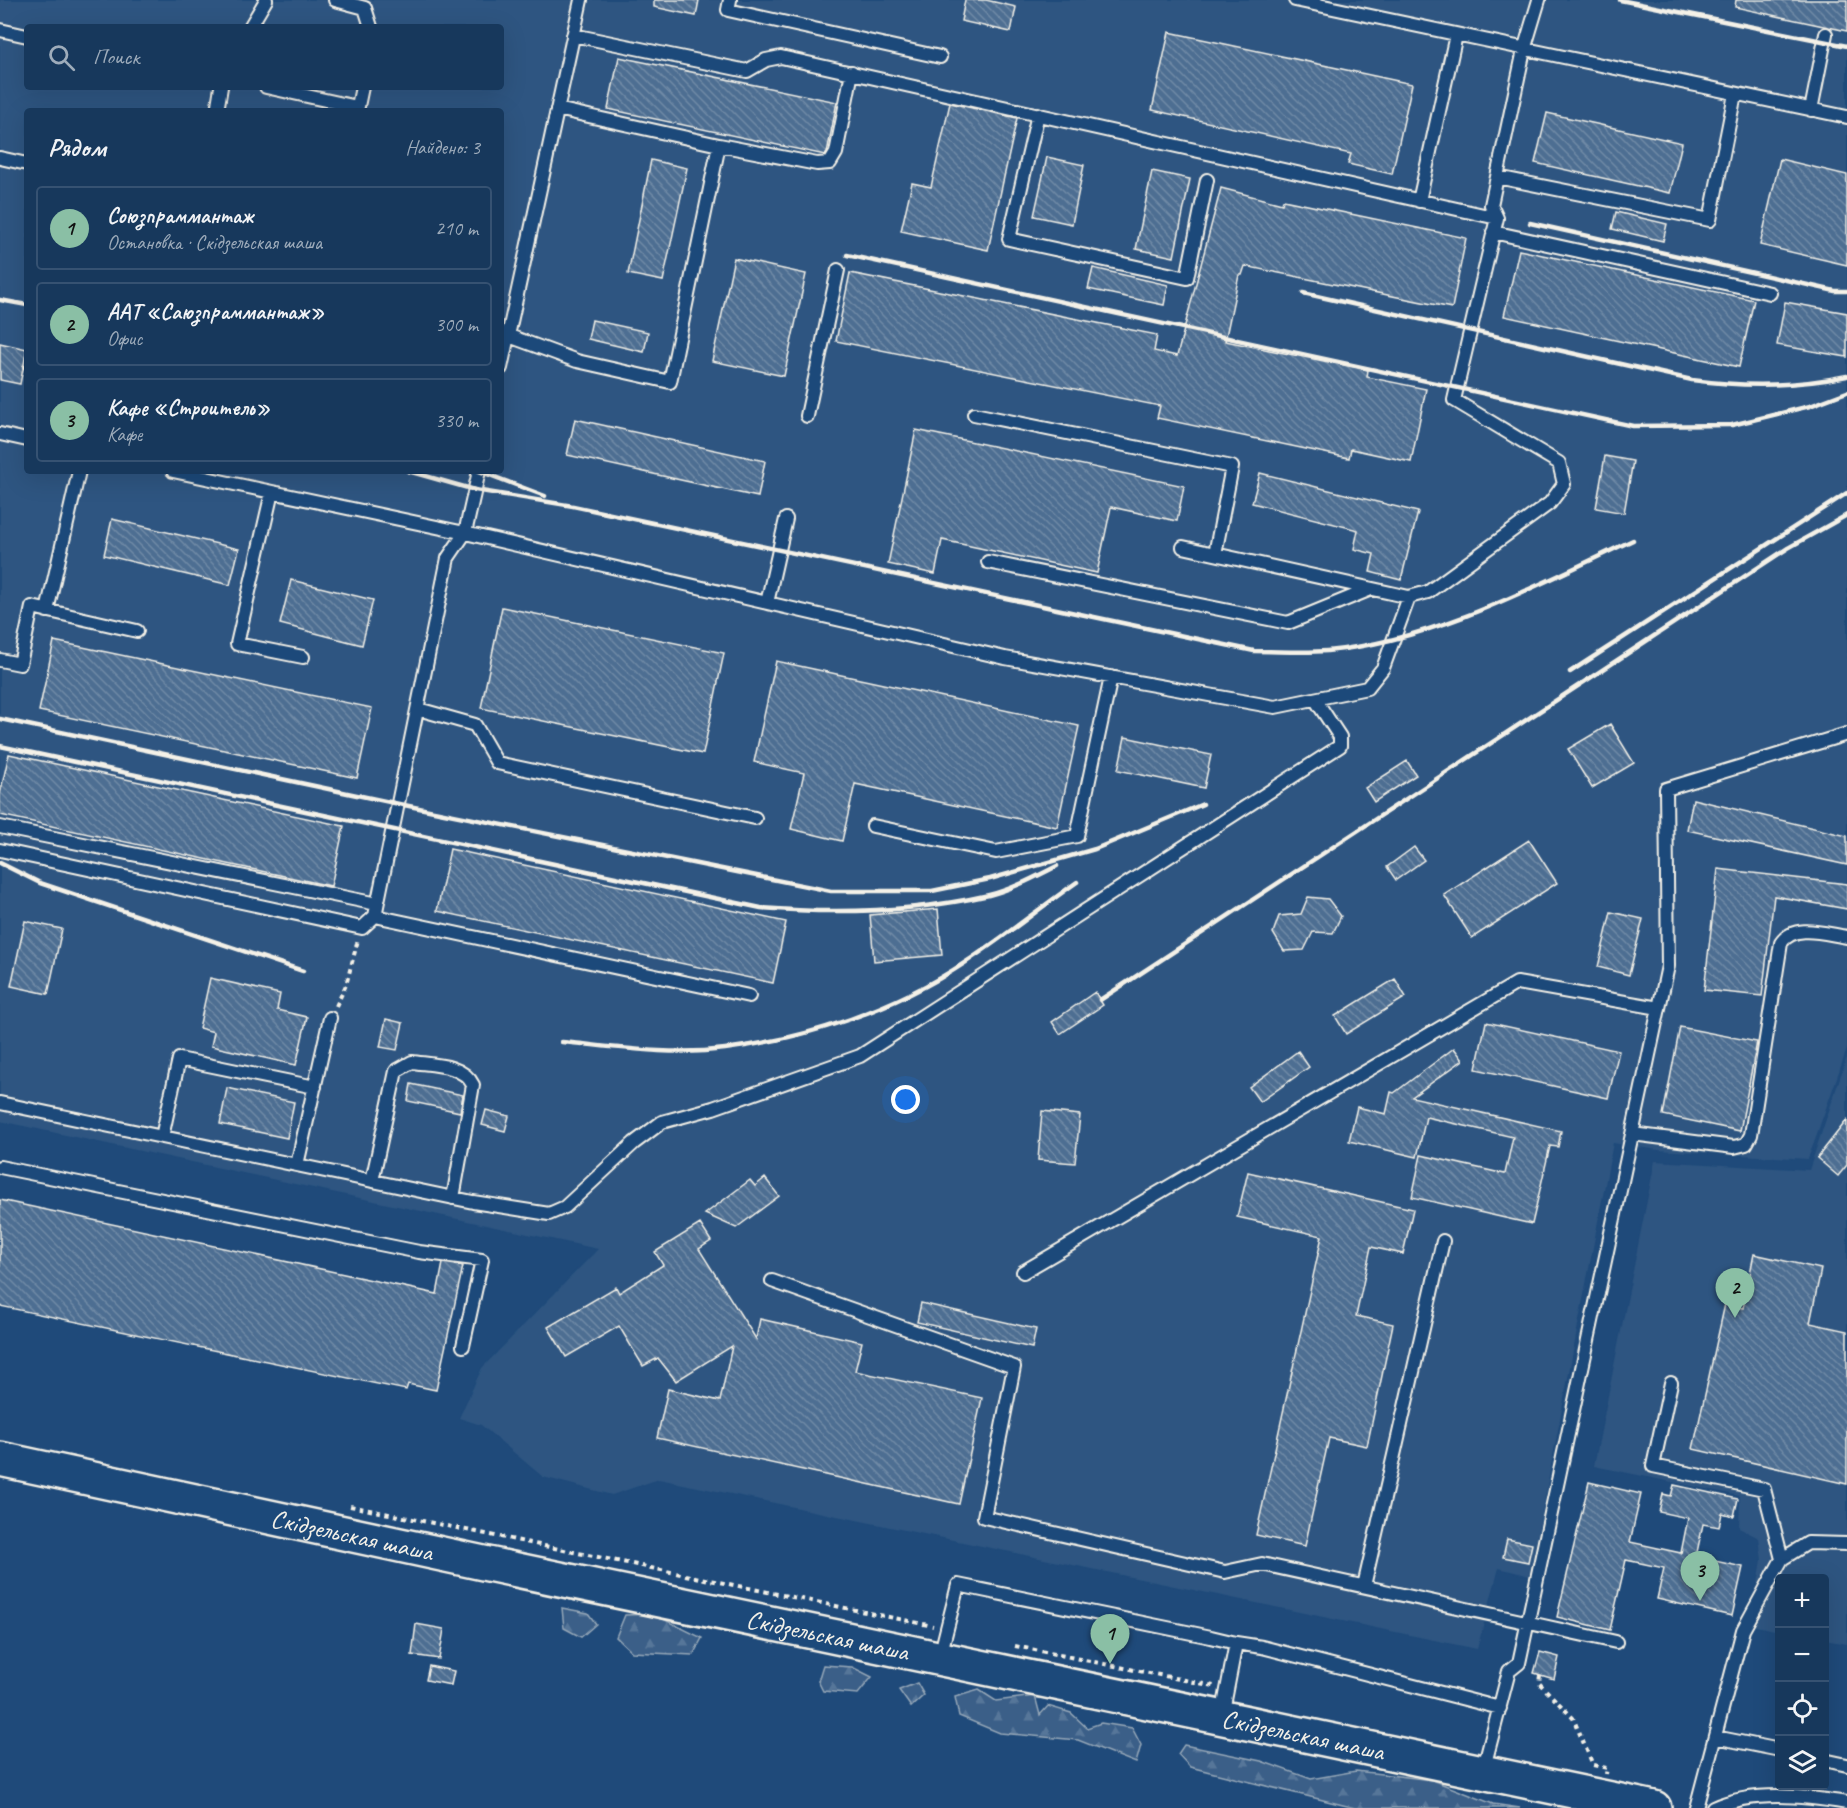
<!DOCTYPE html>
<html lang="ru">
<head>
<meta charset="utf-8">
<style>
  body { margin:0; font-family:Caveat,sans-serif; background:#203f62; color:#f1f3f6 }
  .controls { position:absolute; right:18px; bottom:18px; display:grid; overflow:hidden; border-radius:6px; box-shadow:0 6px 24px #0002 }
  .controls button { width:54px; height:54px; display:grid; place-items:center; padding:0; border:0; border-bottom:2px solid #365272; background:#17385c; color:#f1f3f6; font:30px sans-serif }
  .you { position:absolute; left:906px; top:1100px; width:21px; height:21px; margin:-15px; border:4px solid #fff; border-radius:50%; background:#1a73e8; box-shadow:0 0 0 9px #1a73e833 }
  .badge { display:grid; place-items:center; width:39px; height:39px; border-radius:50%; background:#8abfa5; color:#111; font-size:20px; font-weight:700 }
  .pin { position:absolute; translate:-50% -50px; filter:drop-shadow(0 2px 3px #0008) }
  .pin::after { content:''; position:absolute; top:32px; width:21px; height:18px; background:inherit; clip-path:polygon(0 0,100% 0,50% 100%) }
  .list { margin:0; padding:0; list-style:none }
  h2 { display:flex; justify-content:space-between; align-items:center; height:78px; margin:0; padding:0 24px; font-size:26px }
  h2 small { font-size:20px; font-weight:400; color:#9eacbb }
  .list li { display:grid; grid-template-columns:39px 1fr auto; gap:18px; align-items:center; box-sizing:border-box; height:84px; margin:0 12px 12px; padding:0 12px; border:2px solid #365272; border-radius:6px }
  .list b { display:block; font-size:22px; white-space:nowrap }
  .list p { margin:0; font-size:20px; white-space:nowrap; color:#9eacbb }
  .list em { font-size:20px; font-style:normal; color:#9eacbb }
  .icon { flex:none; width:33px; height:33px; fill:none; stroke:currentColor; stroke-width:2; stroke-linecap:round; stroke-linejoin:round }
  .map { position:relative; flex:none; width:1847px; height:1808px; overflow:hidden }
  .search { position:absolute; background:#17385c; box-shadow:0 6px 24px #0002; left:24px; top:24px; width:480px; height:66px; display:flex; align-items:center; gap:15px; box-sizing:border-box; padding:0 21px; border-radius:6px; color:#9eacbb; font-size:22px }
  .panel { position:absolute; background:#17385c; box-shadow:0 6px 24px #0002; left:24px; top:108px; width:480px; height:366px; border-radius:6px }
  .map>svg:first-child { display:block }
  .built { fill:#2d5581; fill-rule:evenodd }
  .forest { fill:url(#forest-firs); stroke:#97a8b8; stroke-width:1.5 }
  .building { fill:url(#building-back-hatch); stroke:#f4f1e8; stroke-width:1.5 }
  .lines { fill:none; stroke-linecap:round; stroke-linejoin:round }
  .lane-casing { stroke:#f4f1e8; stroke-width:16 }
  .secondary-casing { stroke:#f4f1e8; stroke-width:38 }
  .path { stroke:#f4f1e8; stroke-width:4; stroke-dasharray:4.5 4.5; stroke-linecap:butt }
  .lane { stroke:#1f4a7a; stroke-width:12 }
  .secondary { stroke:#1f4a7a; stroke-width:33 }
  .rail { stroke:#f4f1e8; stroke-width:4.5 }
  .labels { text-anchor:middle; stroke-width:6; stroke-linejoin:round; paint-order:stroke }
  .street-label { font-size:26px; fill:#f4f1e8; stroke:#1f4a7a }
</style>
</head>
<body>
<div class="map">
<svg width="1847" height="1808" viewBox="0 0 1847 1808">
  <defs>
    <pattern id="forest-firs" width="22" height="20" patternUnits="userSpaceOnUse" patternTransform="scale(1.5)"><rect width="22" height="20" fill="#3a5f88"/><path d="M5 1l3.5 6h-7zM16 11l3.5 6h-7z" fill="#577699"/></pattern>
    <pattern id="building-back-hatch" width="6" height="6" patternUnits="userSpaceOnUse" patternTransform="scale(1.5)"><rect width="6" height="6" fill="#4d6e92"/><path d="M-1 5l2 2M0 0l6 6M5-1l2 2" fill="none" stroke="#708aa6"/></pattern>
  </defs>
  <rect width="100%" height="100%" fill="#1f4a7a"/>
  <filter id="ink" filterUnits="userSpaceOnUse"><feTurbulence type="fractalNoise" baseFrequency=".0167" numOctaves="2"/><feDisplacementMap in="SourceGraphic" scale="12" xChannelSelector="R" yChannelSelector="G"/><feConvolveMatrix kernelMatrix="1 2 1 2 8 2 1 2 1" color-interpolation-filters="sRGB"/></filter>
  <g filter="url(#ink)">
    <!-- built -->
    <path class="built" d="M0,0H1847V1049L1808,1159L1658,1150L1613,1143L1530,1576L1499,1568L1477,1649L659,1479L612,1495L543,1477L481,1425L459,1418L482,1368L598,1249L0,1121ZM27,27H501V87H27ZM27,111H501V471H27Z
      M1847,1057V1644L1825,1640L1824,1578H1780L1779,1631L1751,1625L1762,1560L1759,1538L1739,1528L1740,1496L1594,1466L1655,1161L1809,1170Z"/>
    <!-- forest -->
    <path class="forest" d="M562,1608L588,1613L596,1624L581,1637L564,1628Z
      M653,1614L702,1638L693,1655L632,1652L616,1637L625,1615Z
      M823,1665L852,1667L872,1677L858,1694L823,1691L818,1681Z
      M917,1683L924,1695L911,1707L899,1690Z
      M979,1690L996,1701L1035,1696L1040,1715L1048,1706L1071,1713L1087,1728L1101,1723L1132,1728L1141,1745L1136,1763L1078,1740L1000,1733L959,1716L955,1697Z
      M1184,1745L1261,1761L1311,1779L1356,1771L1432,1780L1493,1804L1520,1808H1355L1190,1767L1178,1754Z"/>
    <!-- building -->
    <path class="building" d="M654,0H699L696,16L654,7Z
      M965,0H986L1016,7L1011,32L961,21Z
      M1736,0H1847V31L1735,7Z
      M1169,32L1412,84L1392,174L1348,164L1351,154L1152,110Z
      M619,57L837,102L827,153L825,155L608,109Z
      M950,103L1017,118L988,250L901,231L912,183L931,187Z
      M1547,113L1682,143L1670,193L1535,163Z
      M1047,157L1084,165L1072,224L1034,216Z
      M1780,159L1847,175V265L1760,245Z
      M651,160L687,168L663,281L628,274Z
      M1152,171L1190,179L1174,257L1136,249Z
      M1221,188L1282,204L1283,200L1466,238L1452,308L1245,266L1242,275H1239L1225,341L1368,370L1367,377L1426,389L1411,462L1351,449L1349,458L1157,418L1160,406L836,341L850,273L1157,335L1154,351L1177,356Z
      M1616,212L1667,224L1663,241L1612,229Z
      M1519,250L1754,300L1739,367L1504,316Z
      M734,258L806,274L784,376L712,361Z
      M1093,268L1168,285L1164,305L1088,289Z
      M1785,302L1847,313V357L1777,345Z
      M592,320L648,332L644,352L588,339Z
      M0,343L27,349L20,384L0,380Z
      M575,419L765,461L758,497L567,455Z
      M916,430L1184,486L1177,521L1111,507L1097,573L942,540L935,574L888,564Z
      M1605,456L1633,461L1624,513L1596,508Z
      M1260,473L1418,512L1401,580L1370,572L1374,554L1354,549L1358,530L1252,503Z
      M112,519L239,549L230,585L104,555Z
      M291,580L373,600L362,645L280,624Z
      M502,607L724,653L703,754L481,708Z
      M54,641L372,708L357,778L39,711Z
      M776,661L1079,726L1057,827L855,784L842,841L791,829L804,773L754,762Z
      M1610,724L1634,763L1592,788L1568,749Z
      M1125,737L1211,755L1204,788L1118,770Z
      M9,754L344,826L331,886L0,815V794Z
      M1407,761L1416,775L1374,802L1365,788Z
      M1693,799L1847,836V865L1687,830Z
      M1529,840L1557,883L1472,938L1444,895Z
      M1414,847L1424,860L1396,880L1387,867Z
      M450,849L786,922L773,983L437,911Z
      M1718,869L1847,884V909L1774,896L1762,996L1704,990Z
      M1308,897L1328,899L1341,916L1333,933L1313,932L1304,950L1284,951L1273,933L1279,916L1301,914Z
      M938,909L942,955L874,961L870,915Z
      M1611,912L1643,919L1629,975L1598,967Z
      M25,921L62,929L48,994L11,986Z
      M210,978L280,994L277,1010L307,1017L296,1065L211,1046L214,1032L199,1028Z
      M1395,979L1406,997L1346,1034L1335,1016Z
      M1095,992L1103,1005L1060,1034L1052,1022Z
      M386,1019L403,1023L397,1050L380,1047Z
      M1486,1022L1619,1051L1608,1098L1476,1069Z
      M1680,1027L1757,1042L1740,1131L1663,1115Z
      M1454,1048L1463,1060L1412,1097L1561,1131L1558,1147L1550,1146L1532,1224L1412,1197L1421,1155L1505,1174L1513,1137L1426,1117L1417,1157L1349,1141L1357,1107L1386,1114L1391,1092L1394,1093Z
      M1298,1051L1309,1067L1260,1102L1249,1087Z
      M411,1084L463,1095L460,1112L408,1101Z
      M227,1088L294,1102L287,1138L220,1124Z
      M486,1110L509,1116L505,1131L482,1125Z
      M1042,1111L1080,1115L1075,1163L1038,1160Z
      M1847,1120V1165L1838,1176L1817,1158Z
      M1248,1172L1413,1209L1403,1254L1371,1247L1356,1316L1393,1324L1367,1446L1329,1438L1305,1546L1256,1535L1322,1236L1237,1217Z
      M765,1178L779,1196L736,1228L705,1214L750,1180L755,1186Z
      M0,1200L437,1294L443,1263L463,1266L436,1390L408,1384L406,1390L0,1306Z
      M700,1224L711,1241L699,1249L756,1339L760,1319L862,1342L855,1371L982,1398L959,1504L657,1438L668,1389L720,1401L732,1346L676,1381L658,1358L643,1366L619,1326L566,1357L548,1327L616,1287L619,1293L663,1265L655,1252Z
      M1754,1254L1821,1269L1810,1323L1847,1331V1484L1693,1449L1725,1304L1743,1308Z
      M921,1303L1036,1329L1032,1348L917,1322Z
      M1589,1482L1641,1494L1630,1542L1681,1553L1688,1518L1659,1512L1663,1494L1671,1496L1674,1485L1738,1499L1734,1516L1722,1513L1719,1527L1703,1524L1696,1557L1743,1567L1732,1616L1657,1599L1664,1568L1626,1560L1610,1630L1557,1617Z
      M1507,1539L1532,1544L1528,1562L1503,1557Z
      M416,1624L444,1629L439,1659L412,1655Z
      M1540,1652L1559,1657L1554,1679L1534,1673Z
      M429,1666L454,1671L451,1685L426,1680Z"/>
    <g class="lines">
      <defs>
        <path id="lane" d="M335,0L365,8L371,27
          M730,0L728,10L940,57
          M1295,0L1847,117
          M250,27L266,0
          M0,30L27,36
          M573,35L747,71L766,60L781,57L1497,218
          M266,87L357,107
          M1811,110L1826,34
          M217,111L221,87
          M357,111L362,87
          M1038,114L1009,239L1187,278L1207,180
          M719,145L817,164L830,163L836,153L852,72
          M0,158L27,164
          M1497,177L1710,220L1735,94
          M1419,201L1456,35
          M1493,232L1770,293
          M501,333L577,361L670,382L719,145L557,109
          M501,368L581,0
          M974,414L1232,467L1215,554
          M807,416L838,270
          M0,434L27,440
          M173,471L465,533L1005,658L1275,707L1367,688L1383,668L1409,597
          M272,492L237,644L303,657
          M1183,547L1409,597L1428,592L1550,503L1564,484L1559,463L1454,400L1497,218L1491,205L1524,50L1539,0
          M988,562L1288,623L1371,589
          M767,603L786,519
          M47,611L79,471
          M0,660L20,664L32,607L137,631
          M418,709L475,725L497,763L755,818
          M873,826L996,852L1077,836L1111,677
          M0,827L377,904
          M0,850L362,928L375,916L749,996
          M375,916L448,558L465,533L479,471
          M0,1103L473,1202L549,1214L565,1207L634,1143L662,1122L713,1108L860,1056L1340,746V737L1315,699
          M1632,1134L1734,1147L1746,1144L1751,1135L1781,943C1795,923 1825,934 1847,937
          M162,1137L179,1059L315,1087
          M297,1165L330,1018
          M0,1167L419,1252L482,1260L463,1346
          M372,1181L396,1071L412,1062C433,1065 463,1064 473,1085L453,1198
          M1023,1272L1517,983L1659,1008
          M772,1281L1014,1367L984,1517L1225,1572L1262,1564L1616,1642
          M1671,1383L1653,1466L1764,1489L1782,1559
          M1364,1586L1443,1241
          M1236,1643L1262,1647L1500,1708
          M940,1656L958,1585L1211,1637L1236,1643L1222,1716
          M1715,1737L1780,1750
          M1824,1760L1847,1765
          M1483,1771L1509,1671L1519,1663L1668,966L1666,789L1847,734
          M1696,1808L1743,1630L1782,1559L1808,1543L1847,1544
          M1713,1808C1754,1790 1804,1796 1847,1803"/>
        <g id="secondary">
          <path id="s1" d="M0,1459L488,1564L1654,1808"/>
        </g>
      </defs>
      <!-- lane casing -->
      <use href="#lane" class="lane-casing"/>
      <!-- secondary casing -->
      <use href="#secondary" class="secondary-casing"/>
      <!-- path -->
      <path class="path" d="M336,1006L346,985L358,940
        M350,1506L933,1626
        M1015,1646L1214,1686
        M1540,1675L1539,1683L1573,1718L1593,1765L1607,1768L1606,1774"/>
      <!-- lane -->
      <use href="#lane" class="lane"/>
      <!-- secondary -->
      <use href="#secondary" class="secondary"/>
      <!-- rail -->
      <path class="rail" d="M1620,0L1847,46
        M1530,223L1835,291H1847
        M847,255L1633,426L1732,425L1810,406L1847,392
        M1303,293L1692,380C1744,387 1795,387 1847,376
        M0,300L27,305
        M24,367H27
        M408,471L475,490L573,506L1254,651C1278,651 1303,653 1327,651C1434,641 1538,585 1633,540
        M479,471L545,496
        M1570,672L1847,493
        M0,719L399,804L831,891H932L990,879L1095,849L1203,804
        M0,746L761,908C836,914 915,912 989,895C1013,889 1035,877 1057,866
        M0,863L40,883L303,971
        M1100,1000L1788,548L1847,515
        M562,1042C615,1047 671,1056 725,1049C809,1038 895,1009 966,962C1004,937 1040,908 1077,882"/>
    </g>
  </g>
  <g class="labels">
    <!-- street labels -->
    <g class="street-label">
      <text dy="9" stroke="none"><textPath href="#s1" startOffset="360">Скідзельская шаша</textPath></text>
      <text dy="9" stroke="none"><textPath href="#s1" startOffset="846">Скідзельская шаша</textPath></text>
      <text dy="9" stroke="none"><textPath href="#s1" startOffset="1332">Скідзельская шаша</textPath></text>
    </g>
  </g>
</svg>
<div class="controls">
<button>+</button>
<button>−</button>
<button><svg class="icon" aria-label="locate" viewBox="0 0 24 24"><circle cx="12" cy="12" r="6"/><path d="M12 2v4M12 18v4M2 12h4M18 12h4"/></svg></button>
<button><svg class="icon" aria-label="layers" viewBox="0 0 24 24"><path d="M12 4l9 5-9 5-9-5zM3 14l9 5 9-5"/></svg></button>
</div>
<div class="you"></div>
<div class="pin badge" style="left:1110px;top:1664px">1</div>
<div class="pin badge" style="left:1735px;top:1318px">2</div>
<div class="pin badge" style="left:1700px;top:1601px">3</div>
<div class="search"><svg class="icon" aria-label="search" viewBox="0 0 24 24"><circle cx="10" cy="10" r="6"/><path d="M15 15l6 6"/></svg>Поиск</div>
<section class="panel">
<h2>Рядом<small>Найдено: 3</small></h2>
<ul class="list">
<li><span class="badge">1</span><div><b>Союзпраммантаж</b><p>Остановка · Скідзельская шаша</p></div><em>210 m</em></li>
<li><span class="badge">2</span><div><b>ААТ «Саюзпраммантаж»</b><p>Офис</p></div><em>300 m</em></li>
<li><span class="badge">3</span><div><b>Кафе «Строитель»</b><p>Кафе</p></div><em>330 m</em></li>
</ul>
</section>
</div>
</body>
</html>
